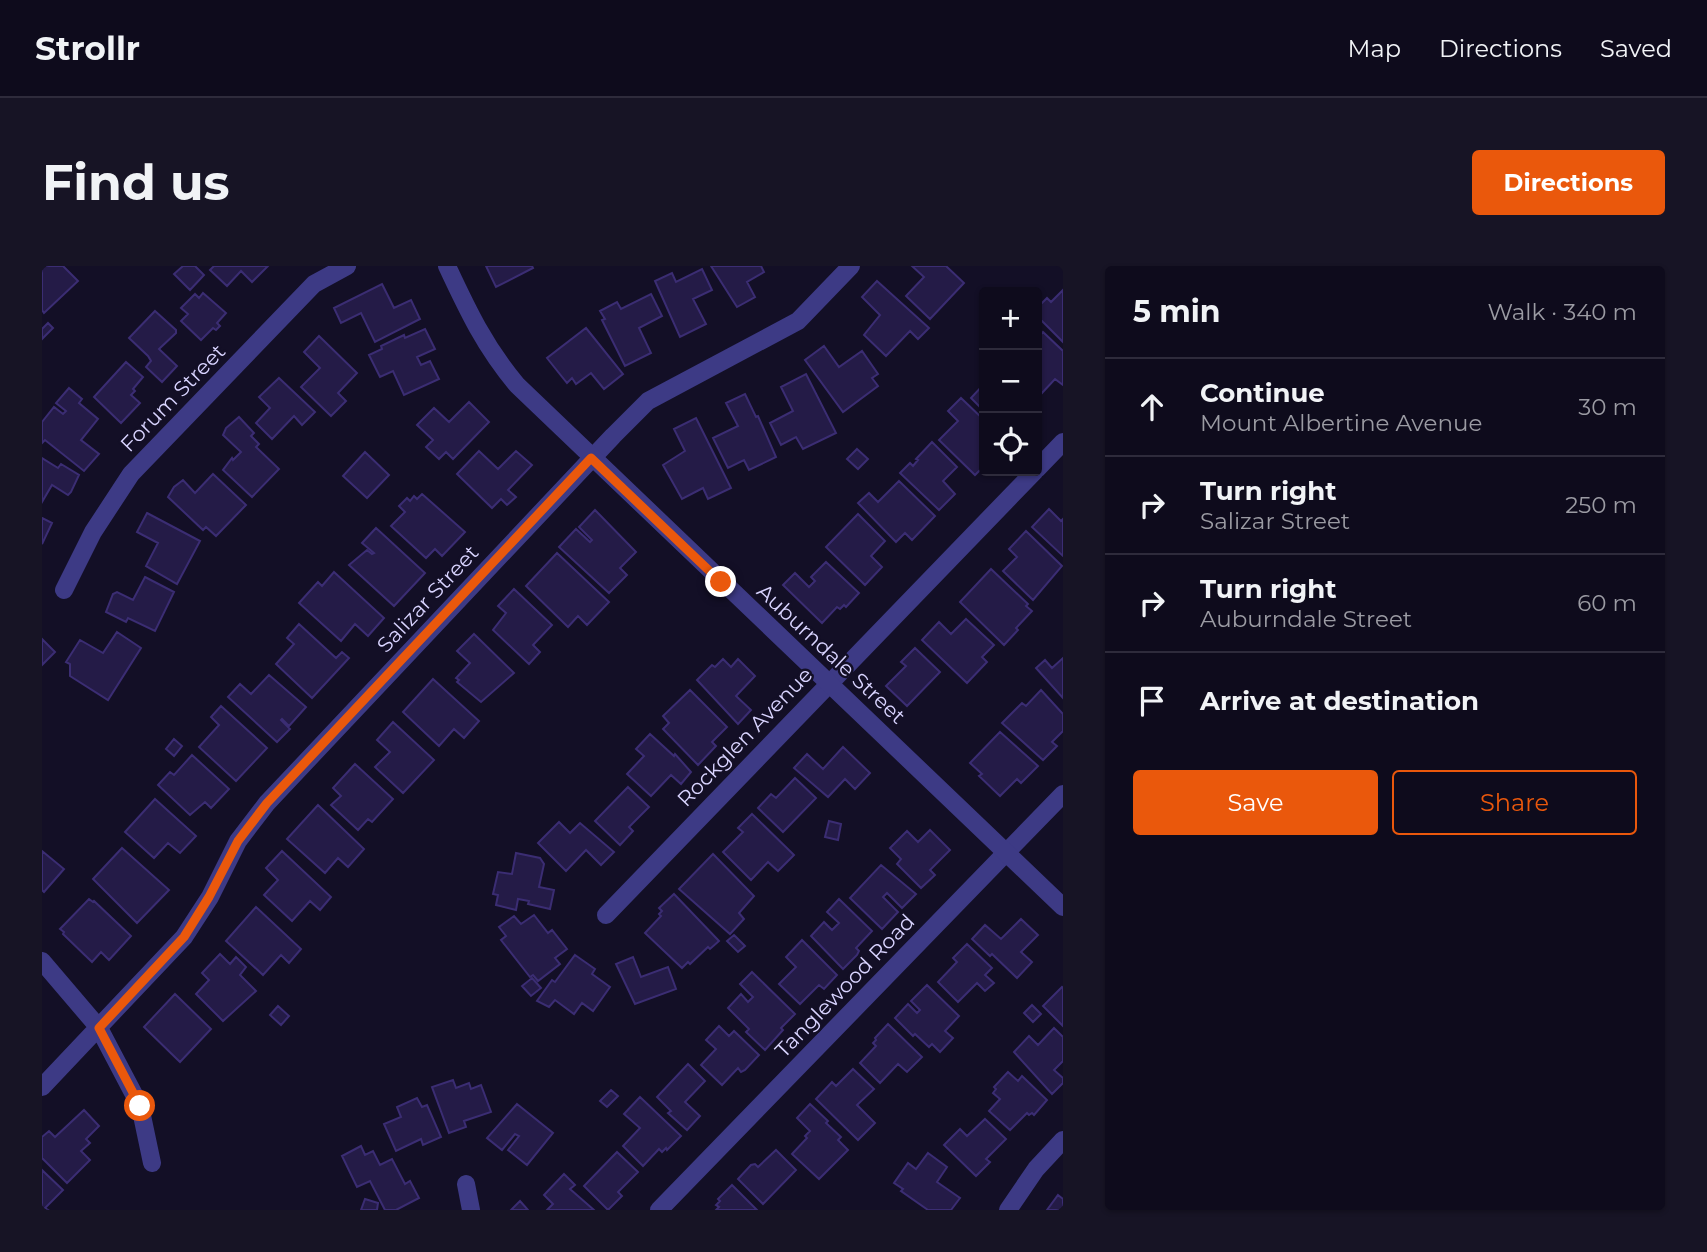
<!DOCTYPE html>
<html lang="en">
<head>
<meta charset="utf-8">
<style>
  body { margin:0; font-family:Montserrat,sans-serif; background:#171425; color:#f1f3f6 }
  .controls { position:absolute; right:21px; top:21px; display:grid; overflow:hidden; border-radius:7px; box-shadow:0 2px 5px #0004 }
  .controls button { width:63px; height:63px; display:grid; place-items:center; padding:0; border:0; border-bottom:2px solid #2e2b3b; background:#0e0b1c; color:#f1f3f6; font:35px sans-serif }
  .stop { position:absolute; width:21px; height:21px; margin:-16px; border:5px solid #ea580c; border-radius:50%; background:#fff }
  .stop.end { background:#ea580c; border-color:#fff; box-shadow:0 2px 7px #0008 }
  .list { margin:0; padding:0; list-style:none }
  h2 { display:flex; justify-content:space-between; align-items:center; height:91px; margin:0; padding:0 28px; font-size:30px }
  h2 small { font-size:23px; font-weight:400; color:#9b9ba3 }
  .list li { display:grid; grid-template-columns:46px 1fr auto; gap:21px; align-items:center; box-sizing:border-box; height:98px; padding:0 28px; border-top:2px solid #2e2b3b }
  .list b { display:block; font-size:26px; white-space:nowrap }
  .list p { margin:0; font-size:23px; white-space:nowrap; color:#9b9ba3 }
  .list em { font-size:23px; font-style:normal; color:#9b9ba3 }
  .actions { display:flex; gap:14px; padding:21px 28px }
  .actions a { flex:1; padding:16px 0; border:2px solid #ea580c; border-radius:7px; text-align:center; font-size:24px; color:#ea580c }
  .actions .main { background:#ea580c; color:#fff }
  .icon { flex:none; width:38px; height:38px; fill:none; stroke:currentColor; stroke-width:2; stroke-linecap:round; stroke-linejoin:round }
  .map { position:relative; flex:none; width:1021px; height:944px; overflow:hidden; border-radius:7px }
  header { display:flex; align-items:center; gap:42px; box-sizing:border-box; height:98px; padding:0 35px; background:#0e0b1c; border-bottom:2px solid #2e2b3b }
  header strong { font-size:33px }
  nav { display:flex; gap:38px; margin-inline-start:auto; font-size:24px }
  .intro { display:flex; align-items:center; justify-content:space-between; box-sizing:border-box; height:168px; padding:0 42px }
  h1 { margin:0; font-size:49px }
  .button { padding:18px 32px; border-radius:7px; background:#ea580c; color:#fff; font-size:24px; font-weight:700 }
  main { display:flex; gap:42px; padding:0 42px }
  aside { flex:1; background:#0e0b1c; border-radius:7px; box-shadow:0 2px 5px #0004 }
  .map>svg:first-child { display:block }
  .building { fill:#241b47; stroke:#3b2d73; stroke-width:2 }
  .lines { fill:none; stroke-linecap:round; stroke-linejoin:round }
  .minor { stroke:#3d3a85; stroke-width:18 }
  .tertiary { stroke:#3d3a85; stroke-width:18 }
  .route { stroke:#ea580c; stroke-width:9 }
  .labels { text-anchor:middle; stroke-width:5; stroke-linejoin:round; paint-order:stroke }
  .street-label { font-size:21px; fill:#d9d4ff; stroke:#130f26 }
</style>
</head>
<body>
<header>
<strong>Strollr</strong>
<nav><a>Map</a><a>Directions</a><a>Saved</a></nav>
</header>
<div class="intro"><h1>Find us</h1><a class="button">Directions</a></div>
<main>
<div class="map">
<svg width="1021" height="944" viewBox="0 0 1021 944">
  <rect width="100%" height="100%" fill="#130f26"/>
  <!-- building -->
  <path class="building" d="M0,0H21L36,15L2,47L0,44Z
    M141,0H153L162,9L148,24L132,8Z
    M172,0H226L210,16L199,5L185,20L168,4Z
    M444,0H490L491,2L454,21Z
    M669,0H719L722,6L705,16L713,31L695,41Z
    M870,0H904L922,17L888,53L864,30L882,11Z
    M660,3L670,24L651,33L664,58L638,71L613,15L630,7L634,16Z
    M835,15L887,62L876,73L868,65L844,90L822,69L838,49L820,31Z
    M340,18L352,42L369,34L378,53L333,76L319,47L299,57L292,42Z
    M1021,24V76L995,50V42L1005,32L1009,36Z
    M161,27L184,47L175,57L178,60L174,64L171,62L159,74L139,55L146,48L139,42L153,28L157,32Z
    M609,28L620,50L597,62L609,87L583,100L560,54L563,53L558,45L575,36L579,43Z
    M113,45L134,64V67L117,83L135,100L120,116L104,101L109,95L106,90L87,72Z
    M6,57L11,62L0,73V63Z
    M544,62L581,108L562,123L549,107L534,118L530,112L525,117L505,92Z
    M383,63L393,83L375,91L379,99L388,95L397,113L362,129L351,105L338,111L327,89L340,83L339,80L362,69L363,72Z
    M1001,66L1021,85V119L1013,113L1000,127L995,122V73Z
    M277,70L315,107L296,127L304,135L289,150L259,121L278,102L262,86Z
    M782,80L797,101L820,85L836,108L830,112L836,120L801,146L763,94Z
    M84,96L101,111L91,123L93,125L89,129L98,137L79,157L52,131Z
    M764,108L794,167L761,183L754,171L739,179L728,157L751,145L739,121Z
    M237,112L273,146L260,159L252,150L230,173L214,157L228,142L217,131Z
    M942,118V145L929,132Z
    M27,122L40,133L37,137L56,153L39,174L57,188L42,205L3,174L0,177V156L12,141L21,148L24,145L14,137Z
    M703,128L714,151L716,150L734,191L707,204L702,194L686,202L671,172L696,160L684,137Z
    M919,132L942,154V200L933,209L897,174L916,155L906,145Z
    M427,136L447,156L411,193L404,186L397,193L384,181L391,174L375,159L392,142L407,156Z
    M197,151L212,167L209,170L217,178L214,181L237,203L210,231L181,204L190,192L191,194L199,186L181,169L184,162Z
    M654,152L689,222L666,233L661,222L640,233L621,199L643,185L632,163Z
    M890,176L915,201L901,215L913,228L897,244L858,207L868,197L871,200L876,194L874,193Z
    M815,183L826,193L816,203L805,193Z
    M437,185L456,203L474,185L490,199L466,224L474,231L465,239L459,233L450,242L415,208Z
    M323,186L347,209L325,232L301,210Z
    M0,192L16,202L19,198L37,209L29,226L26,229L10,219L0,236Z
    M171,208L204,239L174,270L164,261L161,264L126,231L132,221L141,214L153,227Z
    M857,215L893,250L870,274L863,267L854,276L816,237L827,227L836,236Z
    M380,228L423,266L400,290L393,283L384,292L349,260L363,246L357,240L365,232L368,235L372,230L375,233Z
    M1007,243L1019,255L1021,253V290L990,261Z
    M553,244L594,286L578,302L585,309L567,327L517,281L534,263L548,276L550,274L537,261Z
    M105,247L158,275L135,318L104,300L116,277L95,266Z
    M816,248L843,275L829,290L840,301L823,319L784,281Z
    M0,252L10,257L0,278Z
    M334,262L383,307L352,340L307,299L325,284L330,288L332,287L320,277Z
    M984,265L1020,300L991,334L961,305L975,291L967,283Z
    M515,287L567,336L545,359L536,350L526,361L484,320Z
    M784,296L817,327L804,341L802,339L798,343L795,341L780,357L741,319L753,307L767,321L773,315L769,311Z
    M949,303L986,338L984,340L990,345L974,362L976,364L962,379L918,336Z
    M292,306L342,352L326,370L313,358L299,375L257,337L276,316L280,320Z
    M103,311L132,326L113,365L86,352L84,356L64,346L71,328L75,326L91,334Z
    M472,323L510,359L491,379L498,386L487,398L451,364L464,347L456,340Z
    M924,353L952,379L940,391L945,396L925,417L880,374L897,356L909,368Z
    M257,358L294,392L300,386L307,392L270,432L234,398L252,378L245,372Z
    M75,366L99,382L66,434L28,410V398L24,396L38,374L61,387Z
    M432,368L472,407L439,436L415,416L417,414L414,412L428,397L415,385Z
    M0,373L13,386L0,399Z
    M873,382L898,406L865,440L844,420L864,400L859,396Z
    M1021,392V432L994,402L1003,394L1010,402Z
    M681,393L689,401L696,393L713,410L694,430L709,444L696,458L655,414L670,399L673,401Z
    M227,409L264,441L247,460L240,453L239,454L248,463L235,476L186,431L198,418L209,428Z
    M391,413L437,455L422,472L412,463L397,480L361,446Z
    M648,424L685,461L670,476L674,480L656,499L621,463L627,457L621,450Z
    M999,424L1021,448V465L1010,476L1015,480L1001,494L960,457L980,437L984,440Z
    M179,440L225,482L194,515L157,481L177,459L169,451Z
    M351,456L392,494L361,527L333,501L348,486L335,474Z
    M958,466L996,500L979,517L975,513L958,530L937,510L940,508L928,497Z
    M608,468L632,490L633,488L649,506L639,518L629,509L609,530L585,508L602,490L594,483Z
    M132,473L140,480L132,490L124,483Z
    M801,481L828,507L813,523L803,513L786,531L752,502L765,488L781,503Z
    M150,489L187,523L169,542L163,536L148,549L116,519L128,506L132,509Z
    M313,498L351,533L330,556L326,553L316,564L289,539L299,530L291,522Z
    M753,512L774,532L741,566L716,542L729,528L734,532Z
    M586,521L607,541L587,561L591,565L578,579L553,555Z
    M113,533L154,570L138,587L126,577L112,592L83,566Z
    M276,539L322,583L306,601L296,592L283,607L245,573Z
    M710,548L752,589L736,605L726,596L709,614L681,586L701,566L696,562Z
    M787,555L799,558L796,574L783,571Z
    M517,556L528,567L538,557L572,586L559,599L544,584L524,605L496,577Z
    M888,564L908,584L888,604L893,609L879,622L855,598L859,593L848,582L865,565L876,576Z
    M80,582L127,624L95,657L51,613Z
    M0,585L22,603L2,626L0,624Z
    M240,585L289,631L278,644L268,635L250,655L222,629L236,614L224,602Z
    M474,587L498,592L502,598L497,621L512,624L508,643L486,638L487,635L476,633L474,644L454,639L456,629L451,628L456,606L470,608Z
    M671,588L712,630L697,647L702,653L688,668L637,623Z
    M839,599L874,628L860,642L845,627L841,631L856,646L840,663L808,632Z
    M632,628L677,675L668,683L666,681L648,698L646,696L640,702L603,667L619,650L617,648L620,645L617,642Z
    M47,633L51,636L52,635L89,670L67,694L59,686L50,696L21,668L22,666L18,663Z
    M797,633L830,665L814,682L817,685L815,689L801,703L769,670L782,656L790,664L797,657L785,646Z
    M214,641L259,683L247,697L239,689L221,709L184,675Z
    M492,649L506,667L510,664L525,683L513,692L518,698L496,715L491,709L488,711L459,674L464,670L457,661L472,650L479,658Z
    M979,653L996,669L979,686L990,696L975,712L950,688L948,690L930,673L943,659L959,673Z
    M692,669L703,680L696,686L685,675Z
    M760,674L795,709L782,723L777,719L758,738L737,718L754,701L744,691Z
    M925,678L950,702L943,709L952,717L943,725L935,717L916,736L896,716L915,696L911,692Z
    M178,688L188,698L194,691L204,701L198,709L214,725L181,755L154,728L167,714L160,707Z
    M533,689L553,703L550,708L568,721L551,745L540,737L532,748L513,734L507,741L495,735L510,714L513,716Z
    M591,691L599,711L626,701L634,723L593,738L574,698Z
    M710,706L753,748L739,762L741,764L723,784L704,766L707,763L686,742L699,728L706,736L711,731L698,718Z
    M490,712L499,722L489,730L480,720Z
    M885,719L917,750L903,765L911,772L898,786L890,778L887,781L873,768L871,770L853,752L866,738L875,747L878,744L869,735Z
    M1020,721L1021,722V760L1001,740Z
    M133,728L169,763L138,796L102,761Z
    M990,739L999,748L991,756L982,747Z
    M236,740L247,750L239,759L228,749Z
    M846,758L880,791L865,806L856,798L838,817L818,797L834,780L831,777L834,774L833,772Z
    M677,760L687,770L692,765L717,789L703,804L699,806L696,802L680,819L659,799L674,783L664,774Z
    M1012,762L1021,771V795L1012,804L1021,812V817L1010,828L972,786L987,770L996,779Z
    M646,798L663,815L643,836L658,850L645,864L626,847L629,845L615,831Z
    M811,803L832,823L815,839L833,857L816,874L774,833L790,816L794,820Z
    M966,806L976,815L980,810L1005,834L992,849L990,847L987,849L985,847L968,864L947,845L958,833L951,827L954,823L952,821Z
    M411,814L414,822L427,817L429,823L439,819L449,846L422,855L424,861L407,867L390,821Z
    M569,824L576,830L565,841L558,835Z
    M598,831L639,870L625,884L624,882L620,886L617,883L601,900L581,880L598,862L582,848Z
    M375,832L380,841L385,839L399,871L381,879L379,873L354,885L342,858L359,851L355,841Z
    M475,838L511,867L485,899L466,884L477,870L473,868L460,884L445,872Z
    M768,838L786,855L784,857L799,871L796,874L806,884L777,913L750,888L765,872L763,870L768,865L755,852Z
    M42,844L57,860L44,873L48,877L39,885L48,894L25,917L0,892V871L7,865L13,871Z
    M943,853L964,873L944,893L948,896L934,910L902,879L918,863L925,870Z
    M319,880L323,889L331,885L338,899L350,893L363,918L368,915L377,932L354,944H343L328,915L315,921L300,890Z
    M734,884L754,904L721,938L696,913L709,899L713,898L716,901Z
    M575,886L596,906L576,926L580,930L566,944L542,920Z
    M886,887L905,901L895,916L918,932L909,944H886L859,925L861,923L852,917L866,897L874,903Z
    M0,904L21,924L3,942L6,944H0Z
    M522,908L533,919L528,923L552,944H505L511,938L502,929Z
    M690,919L715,944H674L677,941L674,939L678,935L676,933Z
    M1016,929L1021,933V944H1005Z
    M323,933L336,937L335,944H319Z
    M478,935L486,944H469Z"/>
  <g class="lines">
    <!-- minor -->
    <path class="minor" d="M995,203L1021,176
      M22,324L51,266L89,208L272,18L305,0
      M564,649L993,205
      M0,695L57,762L98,840L110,897
      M0,821L142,671L168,631L196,575L225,537L571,170L606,135L756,55L809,0
      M424,918L429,944
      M617,944L1021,528
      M966,944L994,903L1021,874"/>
    <!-- tertiary -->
    <path class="tertiary" d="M405,0C426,45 443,81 475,119L1021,641"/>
  </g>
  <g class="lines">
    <!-- route -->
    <path class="route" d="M98,840L57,762L142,671L167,631L196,575L225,537L549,192L679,316"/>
  </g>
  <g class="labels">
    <!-- street labels -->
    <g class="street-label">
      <text transform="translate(131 132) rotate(-46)" y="7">Forum Street</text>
      <text transform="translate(386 333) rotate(-47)" y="7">Salizar Street</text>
      <text transform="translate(789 388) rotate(43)" y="7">Auburndale Street</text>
      <text transform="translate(703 471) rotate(-46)" y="7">Rockglen Avenue</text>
      <text transform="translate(803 720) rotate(-46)" y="7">Tanglewood Road</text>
    </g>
  </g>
</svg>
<div class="controls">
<button>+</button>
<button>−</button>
<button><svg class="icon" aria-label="locate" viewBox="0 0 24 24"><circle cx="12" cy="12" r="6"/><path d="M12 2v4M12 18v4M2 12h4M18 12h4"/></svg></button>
</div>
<div class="stop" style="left:98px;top:840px"></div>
<div class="stop end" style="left:679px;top:316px"></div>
</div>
<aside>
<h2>5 min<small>Walk · 340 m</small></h2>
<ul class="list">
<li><svg class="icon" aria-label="ahead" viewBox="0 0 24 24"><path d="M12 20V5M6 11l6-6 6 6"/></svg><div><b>Continue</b><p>Mount Albertine Avenue</p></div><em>30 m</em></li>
<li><svg class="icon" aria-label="right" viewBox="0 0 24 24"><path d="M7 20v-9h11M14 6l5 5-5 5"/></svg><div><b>Turn right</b><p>Salizar Street</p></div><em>250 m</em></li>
<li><svg class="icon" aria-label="right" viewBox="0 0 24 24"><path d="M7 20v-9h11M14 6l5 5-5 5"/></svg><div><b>Turn right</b><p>Auburndale Street</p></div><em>60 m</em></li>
<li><svg class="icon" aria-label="arrive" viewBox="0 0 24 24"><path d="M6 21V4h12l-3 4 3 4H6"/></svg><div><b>Arrive at destination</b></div></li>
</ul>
<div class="actions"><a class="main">Save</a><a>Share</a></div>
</aside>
</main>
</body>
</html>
